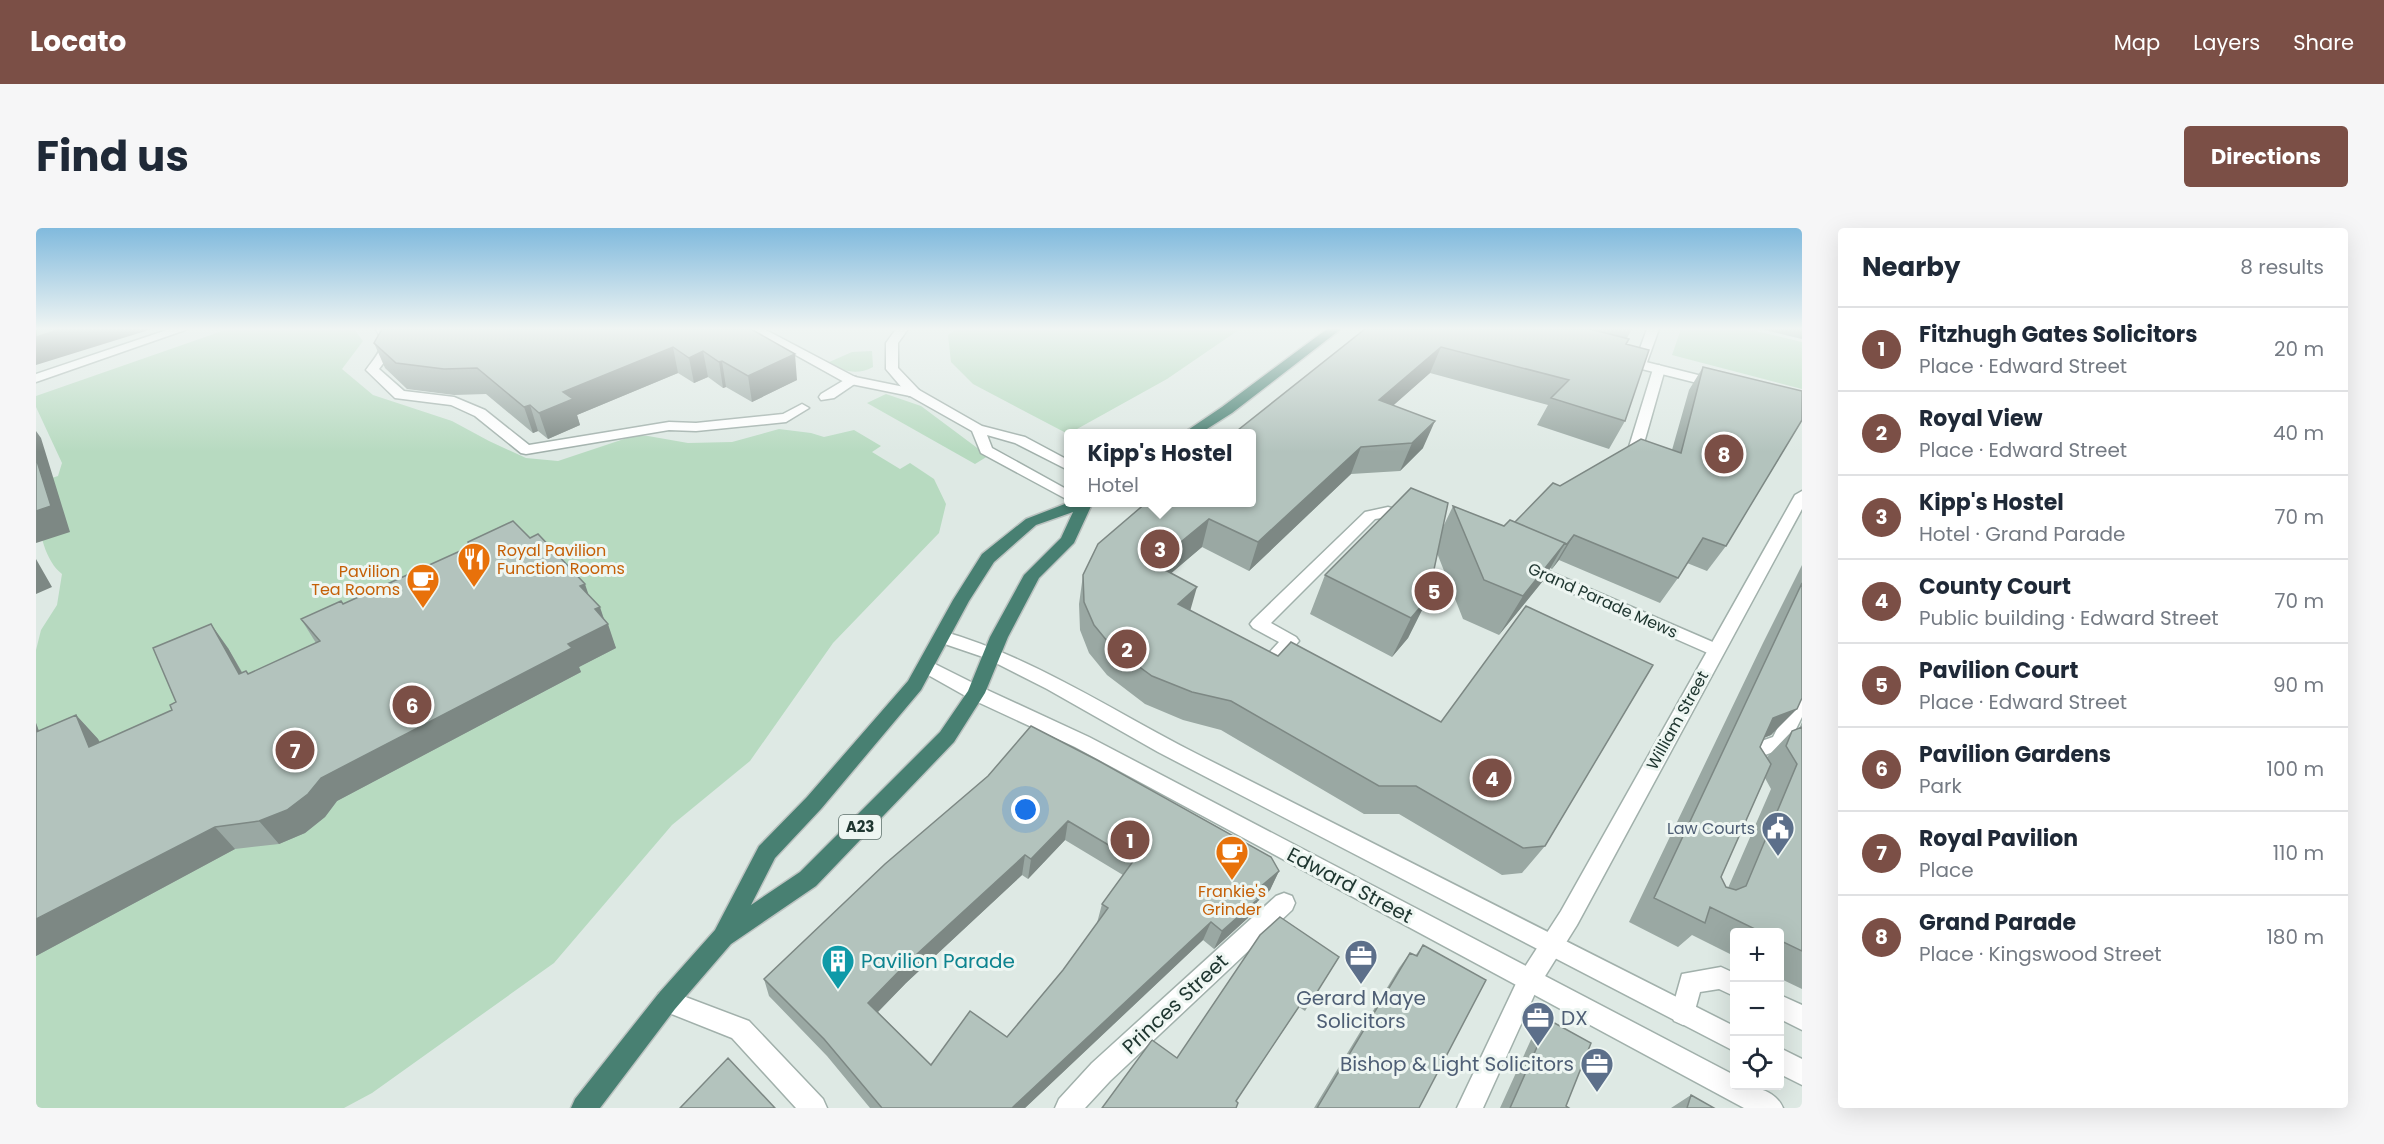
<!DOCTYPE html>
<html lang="en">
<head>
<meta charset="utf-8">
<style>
  body { margin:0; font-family:Poppins,sans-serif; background:#f6f6f7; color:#1f2937 }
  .controls { position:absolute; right:18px; bottom:18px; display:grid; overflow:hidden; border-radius:6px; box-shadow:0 6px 24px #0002 }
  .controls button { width:54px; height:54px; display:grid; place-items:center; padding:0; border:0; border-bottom:2px solid #e0e1e3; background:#fff; color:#1f2937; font:30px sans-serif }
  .you { position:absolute; left:990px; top:582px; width:21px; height:21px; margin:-15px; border:4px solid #fff; border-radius:50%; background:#1a73e8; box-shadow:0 0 0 9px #1a73e833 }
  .badge { display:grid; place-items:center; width:39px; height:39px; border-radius:50%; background:#7b4f46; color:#fff; font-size:20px; font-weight:700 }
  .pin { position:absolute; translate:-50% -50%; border:3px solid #fff; box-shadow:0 2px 6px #0006 }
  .popup { position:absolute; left:1028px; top:201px; width:192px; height:78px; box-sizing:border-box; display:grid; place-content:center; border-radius:6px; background:#fff; filter:drop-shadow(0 2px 4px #0005); font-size:20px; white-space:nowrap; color:#747a83 }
  .popup b { font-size:22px; color:#1f2937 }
  .popup::after { content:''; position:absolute; left:50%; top:100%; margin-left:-12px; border:12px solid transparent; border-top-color:#fff }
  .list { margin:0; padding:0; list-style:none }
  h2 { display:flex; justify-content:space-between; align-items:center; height:78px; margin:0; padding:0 24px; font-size:26px }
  h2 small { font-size:20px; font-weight:400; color:#747a83 }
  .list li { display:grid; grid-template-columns:39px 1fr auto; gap:18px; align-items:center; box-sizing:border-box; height:84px; padding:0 24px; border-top:2px solid #e0e1e3 }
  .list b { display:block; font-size:22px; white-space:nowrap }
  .list p { margin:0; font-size:20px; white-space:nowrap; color:#747a83 }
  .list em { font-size:20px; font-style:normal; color:#747a83 }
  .icon { flex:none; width:33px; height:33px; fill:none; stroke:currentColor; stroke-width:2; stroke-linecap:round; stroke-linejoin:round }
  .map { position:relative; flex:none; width:1766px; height:880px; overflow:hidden; border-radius:6px }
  header { display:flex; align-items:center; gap:36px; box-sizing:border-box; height:84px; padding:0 30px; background:#7b4f46; color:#fff }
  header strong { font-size:28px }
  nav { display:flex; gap:33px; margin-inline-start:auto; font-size:21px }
  .intro { display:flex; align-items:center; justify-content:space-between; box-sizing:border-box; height:144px; padding:0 36px }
  h1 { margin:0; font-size:42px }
  .button { padding:15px 27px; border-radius:6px; background:#7b4f46; color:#fff; font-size:21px; font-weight:700 }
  main { display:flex; gap:36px; padding:0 36px }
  aside { flex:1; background:#fff; border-radius:6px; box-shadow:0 6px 24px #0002 }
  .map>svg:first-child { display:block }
  .green { fill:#b7dac0 }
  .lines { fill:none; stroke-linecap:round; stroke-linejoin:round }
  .service-casing { stroke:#a1b0ab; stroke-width:3 }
  .pedestrian-casing { stroke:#a1b0ab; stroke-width:3 }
  .minor-casing { stroke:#a1b0ab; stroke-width:3 }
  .tertiary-casing { stroke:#a1b0ab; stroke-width:3 }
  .trunk-casing { stroke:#bcc3c1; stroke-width:3 }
  .service { fill:#fff; fill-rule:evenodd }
  .pedestrian { fill:#fff; fill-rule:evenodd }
  .minor { fill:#fff; fill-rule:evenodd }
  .tertiary { fill:#fff; fill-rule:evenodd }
  .trunk { fill:#488072; fill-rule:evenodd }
  .wall { fill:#9aa8a3; fill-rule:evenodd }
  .shaded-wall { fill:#7d8884 }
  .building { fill:#b3c3bd; stroke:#7d8884; stroke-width:1.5; fill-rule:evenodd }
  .labels { text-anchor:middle; stroke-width:6; stroke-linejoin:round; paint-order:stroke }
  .shield { fill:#eef6f2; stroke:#5e706b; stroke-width:1.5 }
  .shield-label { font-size:15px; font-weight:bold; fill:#203731 }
  .food-label { font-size:16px; fill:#c56008; stroke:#eef6f2; text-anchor:start }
  .street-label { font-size:16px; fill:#203731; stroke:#eef6f2 }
  .service-label { font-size:16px; fill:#4e5e75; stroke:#eef6f2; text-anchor:end }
  .near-street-label { font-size:20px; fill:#203731; stroke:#eef6f2 }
  .near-culture-label { font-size:20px; fill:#0d838f; stroke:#eef6f2; text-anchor:start }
  .near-service-label { font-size:20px; fill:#4e5e75; stroke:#eef6f2 }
</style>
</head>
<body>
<header>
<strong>Locato</strong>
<nav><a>Map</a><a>Layers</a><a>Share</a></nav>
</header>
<div class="intro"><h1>Find us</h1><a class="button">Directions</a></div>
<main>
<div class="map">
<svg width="1766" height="880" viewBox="0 0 1766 880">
  <rect width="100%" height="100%" fill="#dee9e4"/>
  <!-- green -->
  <path class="green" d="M192,101H318L327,113L306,141L337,167L416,193L453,213L490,230L522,233L597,208H612L652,215L696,214L743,201L775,205L788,209L818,202L845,218L836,224L864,241L874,235L898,251L910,276L903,305L797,415L714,533L636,597L518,735L336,865L308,880H0V422L5,402L21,377L26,346C3,328 0,282 0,255L22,248L26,235L0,179V168Z
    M921,101H1204L1131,151L1032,206L937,156L915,134L912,107Z
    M1645,101H1711L1766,114V161L1636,127Z
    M836,123L837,139C820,148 808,143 791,135L816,124Z
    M850,166L885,178L952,228L939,236L831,175Z"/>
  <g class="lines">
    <defs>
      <path id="service" d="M340,101H352C363,120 354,126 343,141L368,163L418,169L449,182L493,217L633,194L660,195L747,186L766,176L773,180L750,194L660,203L633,202L490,226L485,225L439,188L415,177L359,170L330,142C341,126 351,120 340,101Z
        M1623,137L1629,141L1606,222L1604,225H1594L1592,222L1617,141Z
        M815,148L820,149L821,152L820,155L798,170L785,172L783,169L785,166Z
        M1352,279L1381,287L1384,290L1376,295L1352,289L1339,291L1235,395L1260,409L1263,413L1232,449L1226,451L1220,449L1217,444L1220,439L1243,414L1217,400L1214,396L1217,392L1329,284Z
        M1487,332L1686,418L1689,422L1686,426L1680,428L1674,426L1481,341L1479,337L1481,333Z
        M1766,463V489L1751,519L1729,527L1720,547L1713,549L1706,547L1703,541L1714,517L1737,509L1759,465Z
        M1685,739L1698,745V768L1683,761L1664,764L1656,793L1647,797L1638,793L1635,785L1646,746Z
        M1744,767L1766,777V802L1744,791Z"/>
      <path id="pedestrian" d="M134,101H152L0,154V146Z
        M1611,101H1623L1610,137L1604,141L1598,137Z"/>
      <path id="minor" d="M860,101H872L862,115V140L883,162L885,165L883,168H873L850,141V115Z
        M1586,128L1686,153L1687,156L1681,160L1582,135L1580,132L1582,129Z
        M1766,263V281L1541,697L1501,761L1447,880H1421L1485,745L1525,683L1759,267Z
        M1248,665L1256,668L1259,675L1256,682L1074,853L1049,880H1019L1023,871L1056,835L1240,668Z
        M631,762L713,793L787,871L791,880H760L696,810L623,781L619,773L623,765Z"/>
      <path id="tertiary" d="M713,101H728L819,149L883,162L946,198L989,209L1032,232V242L979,215L951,207L956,220L1032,262V272L945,225L936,203L874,168L810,155Z
        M906,403C1000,430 1081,486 1167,529C1344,619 1521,709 1698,798V823L1122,524L1011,461L950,430L900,413L897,409L900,405Z
        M891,432L947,460L1053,509L1698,847V858C1717,858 1739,861 1747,880H1708L1039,519L933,470L885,443L882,438L885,433Z
        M1744,820L1766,831V857L1744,846Z"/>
      <path id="trunk" d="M1291,101H1305L1196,185L1163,206H1146L1186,179Z
        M1034,274H1057L1038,315L1003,350L972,409L949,465L918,514L780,658L695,716L639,781L564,880H535L539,871L623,765L679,702L723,618L771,569L872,453L917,372L946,326L990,291ZM1037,284L1025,310L988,347L954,409L932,463L904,504L764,644L715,677L739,630L785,581L885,462L933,373L958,334L1000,297Z"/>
    </defs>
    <!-- service casing -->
    <use href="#service" class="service-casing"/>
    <!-- pedestrian casing -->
    <use href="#pedestrian" class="pedestrian-casing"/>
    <!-- minor casing -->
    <use href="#minor" class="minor-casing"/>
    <!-- tertiary casing -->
    <use href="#tertiary" class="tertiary-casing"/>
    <!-- trunk casing -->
    <use href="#trunk" class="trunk-casing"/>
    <!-- service -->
    <use href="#service" class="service"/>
    <!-- pedestrian -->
    <use href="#pedestrian" class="pedestrian"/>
    <!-- minor -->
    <use href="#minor" class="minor"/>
    <!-- tertiary -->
    <use href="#tertiary" class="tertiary"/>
    <!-- trunk -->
    <use href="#trunk" class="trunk"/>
  </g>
  <!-- wall -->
  <path class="wall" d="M715,101L761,152L716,174L690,159L687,160L672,149L658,155L642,145L541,187L544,197L512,211L502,203L497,205L450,166L418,167L371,161L349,140L338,115Z
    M1329,101H1596L1591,110L1590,116L1589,193L1573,221L1501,197L1512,177L1394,145L1357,177L1387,220L1364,243L1315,246L1213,343L1166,319L1135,345L1154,382L1509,618L1486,645L1466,647L1363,586H1328L1185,502L1147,492L1109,476L1071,447L1053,425L1044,402L1043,376L1047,347Z
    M1725,101H1766V111Z
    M1667,139L1690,318L1671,343L1651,335L1642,350L1624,375L1523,332L1516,341L1514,340L1506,354L1463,407L1427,391L1401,325L1392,370L1372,410L1356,429L1274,386L1289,347L1407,299L1417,278L1468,298L1479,294L1524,258L1636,222L1653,162Z
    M1766,337V470L1735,507L1728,510L1724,519L1731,529L1756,503L1763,501L1766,494V761L1743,750V705H1698V728L1656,707L1642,719L1593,694L1727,415ZM1729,550L1735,561L1692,660L1690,659L1685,649Z
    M553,367L567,391L580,420L543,439L545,444L301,573L289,589L269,605L243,616L199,621L0,728V495L3,503L40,487L62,511L64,514L136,482L140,474L192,420L206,444L213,446L280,415L265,391L307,376Z
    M952,548L1243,643L1234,662L1221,674L1213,689L1178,721L1167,712L989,880H834L791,828L733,768L728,751ZM1029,612L1087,647L1066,676L1061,695L1027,742L971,809L895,837L842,784L870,755L986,647L992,651Z
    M1387,717L1383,880H1278L1363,740L1374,725L1379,728Z
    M1303,729L1269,783L1263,779L1200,873L1199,880L1141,830Z
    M1513,792L1530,878L1533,880H1464L1498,805Z
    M1655,867L1678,880H1635Z"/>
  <!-- shaded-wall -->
  <path class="shaded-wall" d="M25,101H116L0,137V109Z
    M637,119L642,145L541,187L544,197L512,211L503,185L527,164Z
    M1405,119L1394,145L1333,199L1343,172Z
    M667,123L672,149L658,155L653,130Z
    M759,126L761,152L716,174L712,148Z
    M686,133L690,159L687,160L683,134Z
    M494,177L502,203L497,205L488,179Z
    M1399,193L1387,220L1364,243L1376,215Z
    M0,203L5,210L34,304L0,315Z
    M1325,219L1315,246L1213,343L1222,314Z
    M1173,291L1166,319L1112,365L1118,336Z
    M1538,307L1523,332L1516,341L1531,316Z
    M1529,315L1506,354L1463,407L1487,368Z
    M0,331L16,359L0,366Z
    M549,356L557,380L544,358Z
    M1161,359L1153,387L1142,376Z
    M1392,370L1372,410L1356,429L1375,390Z
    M564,379L570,397L572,396L580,420L543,439L545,444L301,573L289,589L269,605L243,616L223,593L285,550L532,416L559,381Z
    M175,396L192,420L220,470L203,446Z
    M1761,481L1735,507L1712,516L1737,490Z
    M40,487L62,511L76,542L53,519Z
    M0,495L13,532L0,519Z
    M1032,593L1029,612L992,651L995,631Z
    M179,599L199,621L0,728V691Z
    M989,627L986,647L870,755L834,792L832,775L869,737Z
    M1243,643L1234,662L1221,674L1213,689L1178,721L1186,703L1216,666Z
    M1175,694L1167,712L989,880H976Z"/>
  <!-- building -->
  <path class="building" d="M0,101H25L0,109Z
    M346,101H715L759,126L712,148L686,133L683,134L667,123L653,130L637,119L527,164L537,171L503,185L494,177L488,179L441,140L408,141L360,135L338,115Z
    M1329,101H1554L1593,111L1590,116L1613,122L1589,193L1515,170L1533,152L1405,119L1343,172L1399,193L1376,215L1325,219L1222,314L1173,291L1118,336L1161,359L1142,376L1242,428L1255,414L1405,494L1490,378L1617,437L1509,618L1487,620L1380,558H1343L1195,473L1156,464L1116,448L1076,419L1058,397L1048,374L1047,347L1062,316L1111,274H1215V206H1197Z
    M1667,139L1766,163V192L1690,318L1667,310L1642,350L1538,307L1531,316L1479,294L1517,255L1524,258L1605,211L1645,225Z
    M0,230L15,278L0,283Z
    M1375,260L1412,275L1392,370L1375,390L1289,347Z
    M1417,278L1468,298L1474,292L1529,315L1487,368L1448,352Z
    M477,293L494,310L502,306L549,356L544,358L564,379L559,381L572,396L532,416L536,420L285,550L272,566L251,582L223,593L179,599L0,691V504L40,487L53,519L136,482L134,477L140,474L117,420L175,396L203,446L210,443L212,446L284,413L265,391L305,373L307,376L433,319L432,314Z
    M1766,355V470L1761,481L1737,490L1724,519L1735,536L1685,649L1690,659L1700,662L1710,658L1761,536L1750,518L1756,503L1766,499V723L1743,712V705H1727L1674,679L1669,695L1618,670Z
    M995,498L1061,532L1235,629L1243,643L1216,666L1222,671L1186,703L1175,694L976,880H846L788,811L728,751L849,636L952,548ZM1032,593L1098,632L1066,676L1072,680L1027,742L971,809L934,783L895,837L832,775L869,737L989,627L995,631Z
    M1244,689L1303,729L1278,769L1272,765L1200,873L1202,875L1200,880H1066L1116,812L1141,830L1224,707Z
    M1387,717L1450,752L1383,880H1281L1374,725L1381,728Z
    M1513,792L1555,815L1530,878L1533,880H1474Z
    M692,830L739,880H644Z
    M1655,867L1678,880H1651Z"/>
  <!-- sky -->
  <linearGradient id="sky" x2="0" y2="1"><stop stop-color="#81badd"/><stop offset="0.45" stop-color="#f0f5f3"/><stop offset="1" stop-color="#f0f5f3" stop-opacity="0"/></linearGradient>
  <rect width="1766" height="224" fill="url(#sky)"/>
  <!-- icons -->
  <defs>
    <symbol id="restaurant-pin" viewBox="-11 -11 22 30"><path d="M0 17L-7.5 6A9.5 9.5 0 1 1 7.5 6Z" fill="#e8710a" stroke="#eef6f2"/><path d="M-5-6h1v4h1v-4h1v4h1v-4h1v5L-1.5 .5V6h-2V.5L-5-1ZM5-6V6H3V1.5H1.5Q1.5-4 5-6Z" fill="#fff"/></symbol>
    <symbol id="cafe-pin" viewBox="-11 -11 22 30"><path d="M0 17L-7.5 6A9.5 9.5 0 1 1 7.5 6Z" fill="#e8710a" stroke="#eef6f2"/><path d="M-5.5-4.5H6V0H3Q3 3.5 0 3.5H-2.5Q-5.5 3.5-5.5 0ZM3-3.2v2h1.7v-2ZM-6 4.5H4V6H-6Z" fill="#fff"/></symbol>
    <symbol id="civic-pin" viewBox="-11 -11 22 30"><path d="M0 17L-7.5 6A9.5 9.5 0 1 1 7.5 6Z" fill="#5c6f8a" stroke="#eef6f2"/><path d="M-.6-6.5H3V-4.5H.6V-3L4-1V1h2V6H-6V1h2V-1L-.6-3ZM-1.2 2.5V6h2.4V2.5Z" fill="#fff"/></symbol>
    <symbol id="office-pin" viewBox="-11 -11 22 30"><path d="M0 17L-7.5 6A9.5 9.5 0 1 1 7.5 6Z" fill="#5c6f8a" stroke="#eef6f2"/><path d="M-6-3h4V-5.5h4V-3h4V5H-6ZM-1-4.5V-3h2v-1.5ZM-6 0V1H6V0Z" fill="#fff"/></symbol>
    <symbol id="building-pin" viewBox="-11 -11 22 30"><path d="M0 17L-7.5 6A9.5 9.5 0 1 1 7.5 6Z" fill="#0f9aa8" stroke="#eef6f2"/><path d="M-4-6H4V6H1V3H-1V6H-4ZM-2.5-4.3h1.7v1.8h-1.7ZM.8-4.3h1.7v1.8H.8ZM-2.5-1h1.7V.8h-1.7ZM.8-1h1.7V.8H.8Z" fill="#fff"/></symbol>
  </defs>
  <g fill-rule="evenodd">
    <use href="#restaurant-pin" x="419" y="312" width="38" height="52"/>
    <use href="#cafe-pin" x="368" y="333" width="38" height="52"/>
    <use href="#civic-pin" x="1723" y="581" width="38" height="52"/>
    <use href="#cafe-pin" x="1177" y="605" width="38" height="52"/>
    <use href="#office-pin" x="1306" y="709" width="38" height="52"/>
    <use href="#building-pin" x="783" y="714" width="38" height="52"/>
    <use href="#office-pin" x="1483" y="771" width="38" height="52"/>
    <use href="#office-pin" x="1542" y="817" width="38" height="52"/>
  </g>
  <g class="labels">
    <!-- shield labels -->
    <rect class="shield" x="803" y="587" width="42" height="24" rx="4.5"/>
    <g class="shield-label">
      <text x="824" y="604">A23</text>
    </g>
    <!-- food labels -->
    <g class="food-label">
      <text x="461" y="328">Royal Pavilion<tspan x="461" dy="18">Function Rooms</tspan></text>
      <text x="364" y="349" text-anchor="end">Pavilion<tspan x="364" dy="18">Tea Rooms</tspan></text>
      <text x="1196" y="669" text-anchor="middle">Frankie's<tspan x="1196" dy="18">Grinder</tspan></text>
    </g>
    <!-- street labels -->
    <g class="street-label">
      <text transform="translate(1567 372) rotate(24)" y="6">Grand Parade Mews</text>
      <text transform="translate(1641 492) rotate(-61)" y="6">William Street</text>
    </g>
    <!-- service labels -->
    <g class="service-label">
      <text x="1719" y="606">Law Courts</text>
    </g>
    <!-- near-street labels -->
    <g class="near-street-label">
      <text transform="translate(1314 657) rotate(28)" y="7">Edward Street</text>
      <text transform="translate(1139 776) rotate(-43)" y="7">Princes Street</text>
    </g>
    <!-- near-culture labels -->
    <g class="near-culture-label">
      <text x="825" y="740">Pavilion Parade</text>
    </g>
    <!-- near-service labels -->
    <g class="near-service-label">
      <text x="1325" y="777">Gerard Maye<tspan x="1325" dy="23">Solicitors</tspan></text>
      <text x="1525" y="797" text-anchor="start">DX</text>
      <text x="1538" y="843" text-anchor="end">Bishop &amp; Light Solicitors</text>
    </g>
  </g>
</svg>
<div class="controls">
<button>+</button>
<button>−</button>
<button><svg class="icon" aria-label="locate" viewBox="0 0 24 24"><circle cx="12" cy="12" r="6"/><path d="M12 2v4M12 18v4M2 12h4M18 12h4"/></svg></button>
</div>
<div class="you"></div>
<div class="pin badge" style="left:1094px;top:612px">1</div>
<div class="pin badge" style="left:1091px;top:421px">2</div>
<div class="pin badge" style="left:1124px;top:321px">3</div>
<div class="popup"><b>Kipp's Hostel</b>Hotel</div>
<div class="pin badge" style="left:1456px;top:550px">4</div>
<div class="pin badge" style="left:1398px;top:363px">5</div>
<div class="pin badge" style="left:376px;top:477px">6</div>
<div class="pin badge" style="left:259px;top:522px">7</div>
<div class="pin badge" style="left:1688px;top:226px">8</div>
</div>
<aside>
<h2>Nearby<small>8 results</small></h2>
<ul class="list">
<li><span class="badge">1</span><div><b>Fitzhugh Gates Solicitors</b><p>Place · Edward Street</p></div><em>20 m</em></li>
<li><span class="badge">2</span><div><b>Royal View</b><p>Place · Edward Street</p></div><em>40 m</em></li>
<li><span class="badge">3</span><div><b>Kipp's Hostel</b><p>Hotel · Grand Parade</p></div><em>70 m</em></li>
<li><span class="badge">4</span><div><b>County Court</b><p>Public building · Edward Street</p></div><em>70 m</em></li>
<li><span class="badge">5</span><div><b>Pavilion Court</b><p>Place · Edward Street</p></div><em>90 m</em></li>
<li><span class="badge">6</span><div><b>Pavilion Gardens</b><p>Park</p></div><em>100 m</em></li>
<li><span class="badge">7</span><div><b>Royal Pavilion</b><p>Place</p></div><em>110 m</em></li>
<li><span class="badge">8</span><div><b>Grand Parade</b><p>Place · Kingswood Street</p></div><em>180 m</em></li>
</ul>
</aside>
</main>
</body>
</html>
